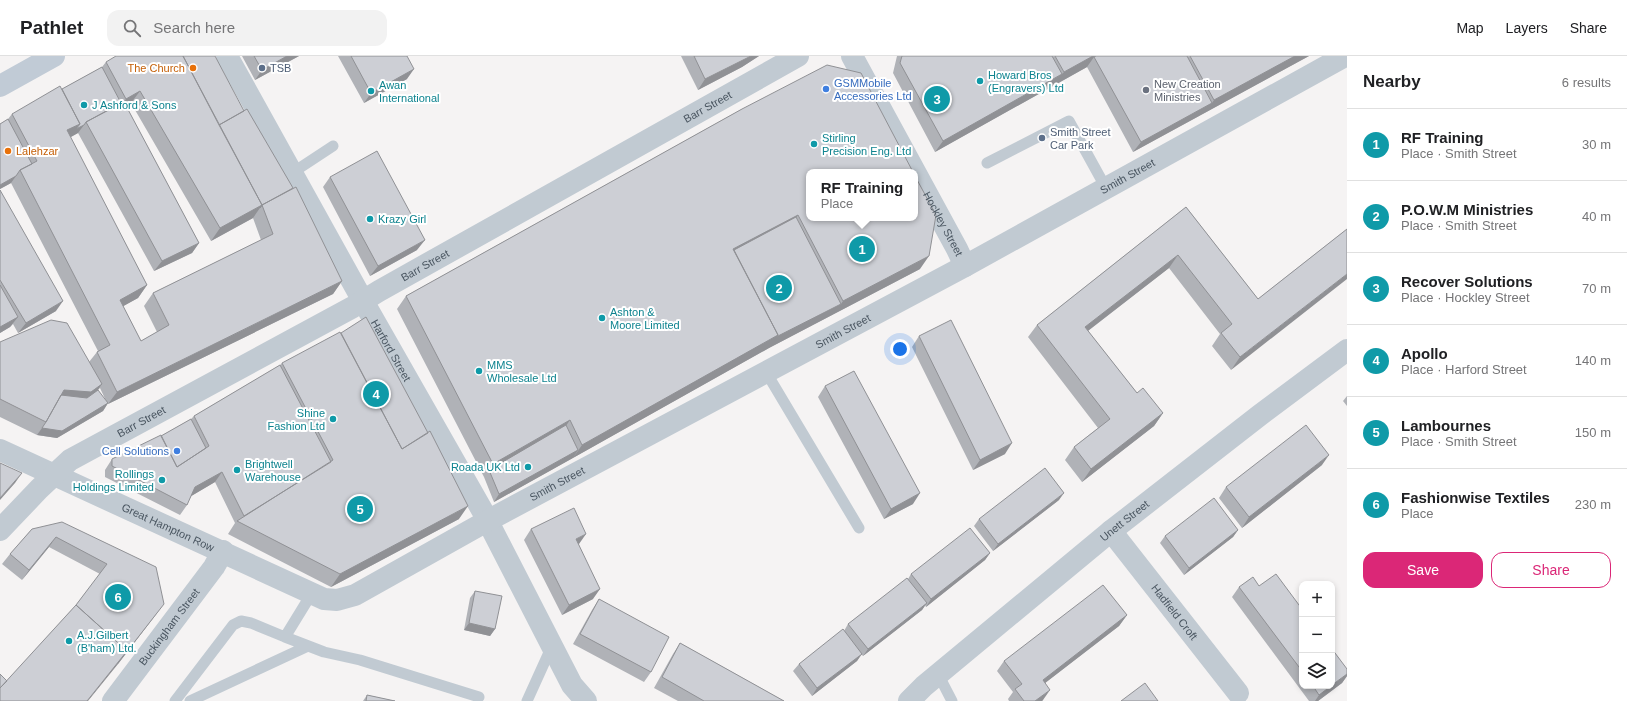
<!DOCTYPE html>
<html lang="en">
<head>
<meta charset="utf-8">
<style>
  body { margin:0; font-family:Arial,sans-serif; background:#f2f2f2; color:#202124 }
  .controls { position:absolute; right:12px; bottom:12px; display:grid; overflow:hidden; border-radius:8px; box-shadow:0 2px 6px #0003 }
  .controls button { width:36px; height:36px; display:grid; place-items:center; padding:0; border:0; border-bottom:1px solid #e0e0e0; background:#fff; color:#202124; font:20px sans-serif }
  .you { position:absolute; left:900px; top:293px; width:14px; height:14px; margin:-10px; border:3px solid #fff; border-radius:50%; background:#1a73e8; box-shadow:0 0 0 6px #1a73e833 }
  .badge { display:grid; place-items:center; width:26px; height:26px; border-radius:50%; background:#db2777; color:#fff; font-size:13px; font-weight:700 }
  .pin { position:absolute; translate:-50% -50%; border:2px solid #fff; box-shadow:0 1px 4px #0006 }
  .popup { position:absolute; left:806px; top:113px; width:112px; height:52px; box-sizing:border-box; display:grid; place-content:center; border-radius:8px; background:#fff; filter:drop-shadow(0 1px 3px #0005); font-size:13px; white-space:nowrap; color:#757577 }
  .popup b { font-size:15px; color:#202124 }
  .popup::after { content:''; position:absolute; left:50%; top:100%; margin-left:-8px; border:8px solid transparent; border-top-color:#fff }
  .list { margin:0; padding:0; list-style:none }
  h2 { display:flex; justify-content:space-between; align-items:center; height:52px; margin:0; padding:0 16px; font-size:17px }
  h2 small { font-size:13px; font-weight:400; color:#757577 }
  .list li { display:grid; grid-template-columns:26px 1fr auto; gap:12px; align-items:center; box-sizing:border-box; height:72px; padding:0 16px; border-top:1px solid #e0e0e0 }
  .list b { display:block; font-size:15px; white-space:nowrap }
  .list p { margin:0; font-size:13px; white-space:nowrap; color:#757577 }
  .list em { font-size:13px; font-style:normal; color:#757577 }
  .actions { display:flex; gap:8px; padding:12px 16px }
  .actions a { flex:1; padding:9px 0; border:1px solid #db2777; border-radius:12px; text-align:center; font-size:14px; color:#db2777 }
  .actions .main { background:#db2777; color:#fff }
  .icon { flex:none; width:22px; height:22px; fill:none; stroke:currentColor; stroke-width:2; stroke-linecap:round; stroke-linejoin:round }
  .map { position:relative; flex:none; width:1347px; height:645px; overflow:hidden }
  header { display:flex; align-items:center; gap:24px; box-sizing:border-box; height:56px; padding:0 20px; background:#fff; border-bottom:1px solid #e0e0e0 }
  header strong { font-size:19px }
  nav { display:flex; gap:22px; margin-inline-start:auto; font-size:14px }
  .search { width:280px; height:36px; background:#f2f2f2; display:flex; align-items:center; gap:10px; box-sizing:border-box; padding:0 14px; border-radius:12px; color:#757577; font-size:15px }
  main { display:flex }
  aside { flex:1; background:#fff }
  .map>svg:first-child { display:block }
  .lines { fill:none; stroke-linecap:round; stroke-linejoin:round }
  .service { stroke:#c1cad2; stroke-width:11 }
  .minor { stroke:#c1cad2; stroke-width:22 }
  .secondary { stroke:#c1cbd6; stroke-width:22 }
  .wall { fill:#b0b2b7; fill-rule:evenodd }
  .shaded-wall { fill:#909195 }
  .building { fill:#cdcfd5; stroke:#909195 }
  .food-dot { fill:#e8710a; stroke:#fff; stroke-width:1.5 }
  .service-dot { fill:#5c6f8a; stroke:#fff; stroke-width:1.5 }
  .culture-dot { fill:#0f9aa8; stroke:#fff; stroke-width:1.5 }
  .shop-dot { fill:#3f7fe0; stroke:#fff; stroke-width:1.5 }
  .worship-dot { fill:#6b7280; stroke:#fff; stroke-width:1.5 }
  .labels { text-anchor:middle; stroke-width:4; stroke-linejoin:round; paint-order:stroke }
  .food-label { font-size:11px; fill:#c56008; stroke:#fff; text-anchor:end }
  .service-label { font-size:11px; fill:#4e5e75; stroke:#fff; text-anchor:start }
  .culture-label { font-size:11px; fill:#0d838f; stroke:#fff; text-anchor:start }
  .shop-label { font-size:11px; fill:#366cbe; stroke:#fff; text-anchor:start }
  .worship-label { font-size:11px; fill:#5b616d; stroke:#fff; text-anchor:start }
  .street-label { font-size:11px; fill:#4a5661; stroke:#fff }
</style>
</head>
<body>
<header>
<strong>Pathlet</strong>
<div class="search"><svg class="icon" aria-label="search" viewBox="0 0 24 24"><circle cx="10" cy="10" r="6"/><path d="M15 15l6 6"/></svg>Search here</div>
<nav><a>Map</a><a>Layers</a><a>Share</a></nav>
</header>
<main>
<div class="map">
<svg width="1347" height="645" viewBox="0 0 1347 645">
  <rect width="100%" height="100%" fill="#f5f3f3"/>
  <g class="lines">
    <!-- service -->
    <path class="service" d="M987,107L1069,65L1106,132
      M292,117L333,90
      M766,316L859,472
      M312,537L285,581L324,596L360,604L479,641
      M938,618L952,645
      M175,645L233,569L241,565L251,567L285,581
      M190,645L308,590
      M527,645L551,592"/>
    <!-- minor -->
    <g class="minor">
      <path id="s1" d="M227,0L363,245L482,454L572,629L586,645"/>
      <path id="s2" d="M852,0L957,193L965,210"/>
      <path id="s3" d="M0,394L324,543L337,544L355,539L487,465L965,210L1345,0"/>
      <path id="s4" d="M0,474L39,433L70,404L353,251L379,235L798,0"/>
      <path id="s5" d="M1111,475L1238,637"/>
      <path id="s6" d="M113,645L214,511L223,495"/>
      <path id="s7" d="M909,645L924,630L1111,475L1260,359L1347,294"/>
    </g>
    <!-- secondary -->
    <path class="secondary" d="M0,30L54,0"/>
  </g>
  <!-- wall -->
  <path class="wall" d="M242,0H299L255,24Z
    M338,0H407V23L364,47Z
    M681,0H759L742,11L698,34Z
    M897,0H1309L1133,96L1087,11L935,96L893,17Z
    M106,6L244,55L342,225L333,238L108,348V347L103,355L57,382L37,379L0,361V286L89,306L97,296L98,295L11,127L0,133V68L8,63L12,58L62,33L102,11ZM131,47L211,185L253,162L261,184L153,237L144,250L157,276L141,285L123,250L138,242L147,229L70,81L78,77L154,215L192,197L199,187L126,50ZM100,332L107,347L98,334Z
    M742,53L920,213L769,292L494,446L484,421L397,253L406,240Z
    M330,121L417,194L370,220L323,131Z
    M0,134L56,255L18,277L13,268L10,271L0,277Z
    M1186,151L1258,243L1347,173L1231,314L1212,290L1220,278L1169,212L1088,275L1137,337L1163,357L1154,370L1082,426L1065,404L1074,391L1098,372L1028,281L1037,269Z
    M919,280L1005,398L973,414L912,291Z
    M282,307L459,463L331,531L228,478L235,467L215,426L191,440L187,449L180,459L105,421V414L112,403L161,380L191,363L194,360L280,309Z
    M825,330L913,448L884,463L818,341Z
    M1347,340V350L1343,345Z
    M1322,409L1242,472L1219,442L1226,431Z
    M1059,444L993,495L974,470L979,463Z
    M32,473L156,511V558L118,608L7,625L76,549L100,518L49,491L22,524L2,508L10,498Z
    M531,473L579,488H578L593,543L562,559L524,484Z
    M1238,474L1233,481L1184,519L1160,487L1165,480Z
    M990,497L985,504L926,551L925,549L922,554L863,600L861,598L857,605L812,640L793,615L799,608L844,575L848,568L908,523L911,518Z
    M1259,530L1302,553V630H1332L1347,613V620L1342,627L1318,645H1309L1232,541L1239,531Z
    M475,535L495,573L490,580L464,574L470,542Z
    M599,543L651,616L644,626L573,588L592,554Z
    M1127,559L1119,570L1045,627L1043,644L1042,645H1009L1008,643L1013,636L997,615L1004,605Z
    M680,587L784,645H678L654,632L673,598Z
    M367,639L395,645H363Z"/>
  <!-- shaded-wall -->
  <path class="shaded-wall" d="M287,0H299L255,24L262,14Z
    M751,0H759L742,11L698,34L705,23Z
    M1093,0H1107L1094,1L1087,11L935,96L943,85L1062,18L1064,16Z
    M1295,0H1309L1133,96L1141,86L1212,47L1214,44Z
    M414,13L407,23L364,47L371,37Z
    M140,35L131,47L117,56L126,43Z
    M80,68L71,81L58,87L67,74Z
    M84,69L78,77L71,81L76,73Z
    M16,120L11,127L0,133V129Z
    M262,149L253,162L211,185L220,172Z
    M798,159L789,172L734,200L733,193Z
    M425,184L417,194L370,220L378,210Z
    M199,187L192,197L154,215L162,205Z
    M1178,199L1169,212L1076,284L1085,271Z
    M929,200L920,213L769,292L573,402L582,389L778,279L841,248L843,245Z
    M1347,218V223L1231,314L1240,301Z
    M342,225L333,238L108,348L117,336Z
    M147,229L138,242L111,257L120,244Z
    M63,245L56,255L18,277L26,267Z
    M18,261L10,271L0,277V271Z
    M102,328L93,341L56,346L64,334Z
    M108,347L103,355L57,382L37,379L42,372Z
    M1163,357L1154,370L1082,426L1091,413Z
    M570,364L561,377L489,414L493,408Z
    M1012,387L1005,398L973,414L980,404Z
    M578,394L573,402L494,446L499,438Z
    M1329,399L1322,409L1242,472L1249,461Z
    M222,416L215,426L188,442L195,431Z
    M22,417L15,427L0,444V442Z
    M920,437L913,448L884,463L891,453Z
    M1064,437L1059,444L993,495L998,488Z
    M468,450L459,463L331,531L340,518Z
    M1238,474L1233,481L1184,519L1189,512Z
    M586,478L579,488L569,493L576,483Z
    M56,481L49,491L22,524L29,514Z
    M990,497L985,504L926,551L931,543Z
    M600,533L593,543L562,559L569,549Z
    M927,547L922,554L863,600L868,593Z
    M164,548L118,608L88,645H87Z
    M1127,559L1119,570L1036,634L1043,624Z
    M469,567L495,573L490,580L464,574Z
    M862,598L857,605L812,640L817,632Z
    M1347,618V620L1342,627L1318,645H1315L1319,639Z
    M1050,634L1043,644L1042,645H1035Z"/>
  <!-- building -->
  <path class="building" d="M116,0H183L262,149L220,172L140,35L126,43L106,6Z
    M183,0H215L244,55L219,69Z
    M254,0H287L262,14Z
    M351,0H407L414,13L371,37Z
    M694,0H751L705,23Z
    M902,0H1052L1062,18L943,85L900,7Z
    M1055,0H1093L1064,16Z
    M1096,0H1187L1212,47L1141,86L1094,1Z
    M1190,0H1295L1214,44Z
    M827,9L861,17L913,116H809V162H915V120L936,159L929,200L843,245L798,159L733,193L778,279L582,389L570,364L493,408L406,240L742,53Z
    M102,11L121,47L86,66L84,69L76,73L80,68L62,33Z
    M60,30L80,68L67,74L147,229L120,244L141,285L169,269L153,237L273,178L262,149L296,131L342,225L117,336L97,296L110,289L20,114L37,105L12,58Z
    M124,46L199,187L162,205L86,66Z
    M247,53L293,132L262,149L260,152L262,149L219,69Z
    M8,63L32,108L20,114L16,120L0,129V68Z
    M377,95L425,184L378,210L330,121Z
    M0,134L63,245L26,267L0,224Z
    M1186,151L1258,243L1347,173V218L1240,301L1221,277L1232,268L1178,199L1085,271L1137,337L1143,332L1163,357L1091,413L1074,391L1110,363L1037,269Z
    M796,161L841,248L776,281L778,279L734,194Z
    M0,229L18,261L0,271Z
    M366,261L428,377L402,393L341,277Z
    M51,264L67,267L102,328L91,336L64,334L46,366L0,343V286Z
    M951,264L1012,387L980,404L919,280Z
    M340,276L402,393L430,375L468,450L340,518L237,465L333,404L282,307Z
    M280,309L331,406L244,460L222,416L195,431L187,449L112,410V403L161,379L177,411L209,390L194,360Z
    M854,315L920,437L891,453L825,330Z
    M98,334L108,347L62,375L42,372L46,366L61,339L87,342Z
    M191,363L206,392L177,411L161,380Z
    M566,369L578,394L499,438L489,414Z
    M1306,369L1329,399L1249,461L1226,431Z
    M0,407L22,417L0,442Z
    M1045,412L1064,437L998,488L979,463Z
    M1214,442L1238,474L1189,512L1165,480Z
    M574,452L586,478L576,483L600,533L569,549L531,473Z
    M62,466L156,511L164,548L125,598L127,595L76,549L107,508L56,481L29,514L10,498L32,473Z
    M970,472L990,497L931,543L911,518Z
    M1276,518L1302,553V615L1239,531L1253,521L1259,530Z
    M907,522L927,547L868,593L848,568Z
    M1103,529L1127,559L1043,624L1050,634L1035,645H1024L1015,633L1022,628L1004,605Z
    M475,535L502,540L495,573L469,567Z
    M599,543L669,581L651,616L580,578Z
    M76,549L127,595L87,645H0V632Z
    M843,573L862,598L817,632L799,608Z
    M680,587L784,645H704L662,621Z
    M1332,593L1347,613V618L1332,629Z
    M0,618L7,625L0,632Z
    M1145,627L1158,645H1121Z
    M1313,630H1331L1319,639Z
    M367,639L395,645H366Z"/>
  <!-- markers -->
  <g class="food-dot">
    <circle cx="193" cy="12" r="4"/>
    <circle cx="8" cy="95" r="4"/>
  </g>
  <g class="service-dot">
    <circle cx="262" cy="12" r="4"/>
    <circle cx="1042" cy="82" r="4"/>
  </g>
  <g class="culture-dot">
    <circle cx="980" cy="25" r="4"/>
    <circle cx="371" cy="35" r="4"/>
    <circle cx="84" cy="49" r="4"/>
    <circle cx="814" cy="88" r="4"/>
    <circle cx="370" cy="163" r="4"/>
    <circle cx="602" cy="262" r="4"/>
    <circle cx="479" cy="315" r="4"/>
    <circle cx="333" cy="363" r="4"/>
    <circle cx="528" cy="411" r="4"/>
    <circle cx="237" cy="414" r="4"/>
    <circle cx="162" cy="424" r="4"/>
    <circle cx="69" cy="585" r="4"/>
  </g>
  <g class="shop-dot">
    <circle cx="826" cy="33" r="4"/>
    <circle cx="177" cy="395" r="4"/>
  </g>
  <circle class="worship-dot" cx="1146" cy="34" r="4"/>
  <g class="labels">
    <!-- food labels -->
    <g class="food-label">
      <text x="185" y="16">The Church</text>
      <text x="16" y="99" text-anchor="start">Lalehzar</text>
    </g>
    <!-- service labels -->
    <g class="service-label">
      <text x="270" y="16">TSB</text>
      <text x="1050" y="80">Smith Street<tspan x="1050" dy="13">Car Park</tspan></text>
    </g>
    <!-- culture labels -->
    <g class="culture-label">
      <text x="988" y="23">Howard Bros<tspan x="988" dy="13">(Engravers) Ltd</tspan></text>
      <text x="379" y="33">Awan<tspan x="379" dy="13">International</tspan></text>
      <text x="92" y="53">J Ashford &amp; Sons</text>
      <text x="822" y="86">Stirling<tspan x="822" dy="13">Precision Eng. Ltd</tspan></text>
      <text x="378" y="167">Krazy Girl</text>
      <text x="610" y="260">Ashton &amp;<tspan x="610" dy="13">Moore Limited</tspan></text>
      <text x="487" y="313">MMS<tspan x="487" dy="13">Wholesale Ltd</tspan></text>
      <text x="325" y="361" text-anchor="end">Shine<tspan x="325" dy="13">Fashion Ltd</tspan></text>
      <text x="245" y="412">Brightwell<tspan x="245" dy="13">Warehouse</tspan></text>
      <text x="520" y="415" text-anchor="end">Roada UK Ltd</text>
      <text x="154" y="422" text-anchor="end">Rollings<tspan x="154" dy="13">Holdings Limited</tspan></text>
      <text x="77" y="583">A.J.Gilbert<tspan x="77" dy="13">(B'ham) Ltd.</tspan></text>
    </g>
    <!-- shop labels -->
    <g class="shop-label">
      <text x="834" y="31">GSMMobile<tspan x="834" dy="13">Accessories Ltd</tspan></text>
      <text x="169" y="399" text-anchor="end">Cell Solutions</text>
    </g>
    <!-- worship labels -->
    <g class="worship-label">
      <text x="1154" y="32">New Creation<tspan x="1154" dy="13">Ministries</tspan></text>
    </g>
    <!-- street labels -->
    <g class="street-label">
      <text dy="4" stroke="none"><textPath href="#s4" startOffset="828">Barr Street</textPath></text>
      <text dy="4" stroke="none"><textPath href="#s3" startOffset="1267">Smith Street</textPath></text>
      <text dy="4" stroke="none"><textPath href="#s2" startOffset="191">Hockley Street</textPath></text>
      <text dy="4" stroke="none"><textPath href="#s4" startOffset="504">Barr Street</textPath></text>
      <text dy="4" stroke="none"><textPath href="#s3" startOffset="943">Smith Street</textPath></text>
      <text dy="4" stroke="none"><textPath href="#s1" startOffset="337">Harford Street</textPath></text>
      <text dy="4" stroke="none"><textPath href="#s4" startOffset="180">Barr Street</textPath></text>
      <text dy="4" stroke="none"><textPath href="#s3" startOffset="619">Smith Street</textPath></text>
      <text dy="4" stroke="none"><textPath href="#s7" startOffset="281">Unett Street</textPath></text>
      <text dy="4" stroke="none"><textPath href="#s3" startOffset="185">Great Hampton Row</textPath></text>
      <text dy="4" stroke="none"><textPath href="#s5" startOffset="103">Hadfield Croft</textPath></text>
      <text dy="4" stroke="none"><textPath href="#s6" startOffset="93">Buckingham Street</textPath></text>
    </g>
  </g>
</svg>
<div class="controls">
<button>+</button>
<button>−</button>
<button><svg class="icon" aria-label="layers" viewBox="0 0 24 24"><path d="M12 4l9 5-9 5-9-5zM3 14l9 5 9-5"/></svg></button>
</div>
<div class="you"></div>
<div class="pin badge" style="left:862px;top:193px;background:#0f9aa8">1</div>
<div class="popup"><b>RF Training</b>Place</div>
<div class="pin badge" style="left:779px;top:232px;background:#0f9aa8">2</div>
<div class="pin badge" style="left:937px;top:43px;background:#0f9aa8">3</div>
<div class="pin badge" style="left:376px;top:338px;background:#0f9aa8">4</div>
<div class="pin badge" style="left:360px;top:453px;background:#0f9aa8">5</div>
<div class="pin badge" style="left:118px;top:541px;background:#0f9aa8">6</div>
</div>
<aside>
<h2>Nearby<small>6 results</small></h2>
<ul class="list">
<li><span class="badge" style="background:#0f9aa8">1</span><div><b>RF Training</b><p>Place · Smith Street</p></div><em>30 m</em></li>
<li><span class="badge" style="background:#0f9aa8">2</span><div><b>P.O.W.M Ministries</b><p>Place · Smith Street</p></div><em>40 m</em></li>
<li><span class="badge" style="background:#0f9aa8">3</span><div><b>Recover Solutions</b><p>Place · Hockley Street</p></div><em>70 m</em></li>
<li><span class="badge" style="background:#0f9aa8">4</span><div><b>Apollo</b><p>Place · Harford Street</p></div><em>140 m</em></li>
<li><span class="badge" style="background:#0f9aa8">5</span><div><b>Lambournes</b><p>Place · Smith Street</p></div><em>150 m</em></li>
<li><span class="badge" style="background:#0f9aa8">6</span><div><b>Fashionwise Textiles</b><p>Place</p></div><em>230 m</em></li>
</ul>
<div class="actions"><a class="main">Save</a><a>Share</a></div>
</aside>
</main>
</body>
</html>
